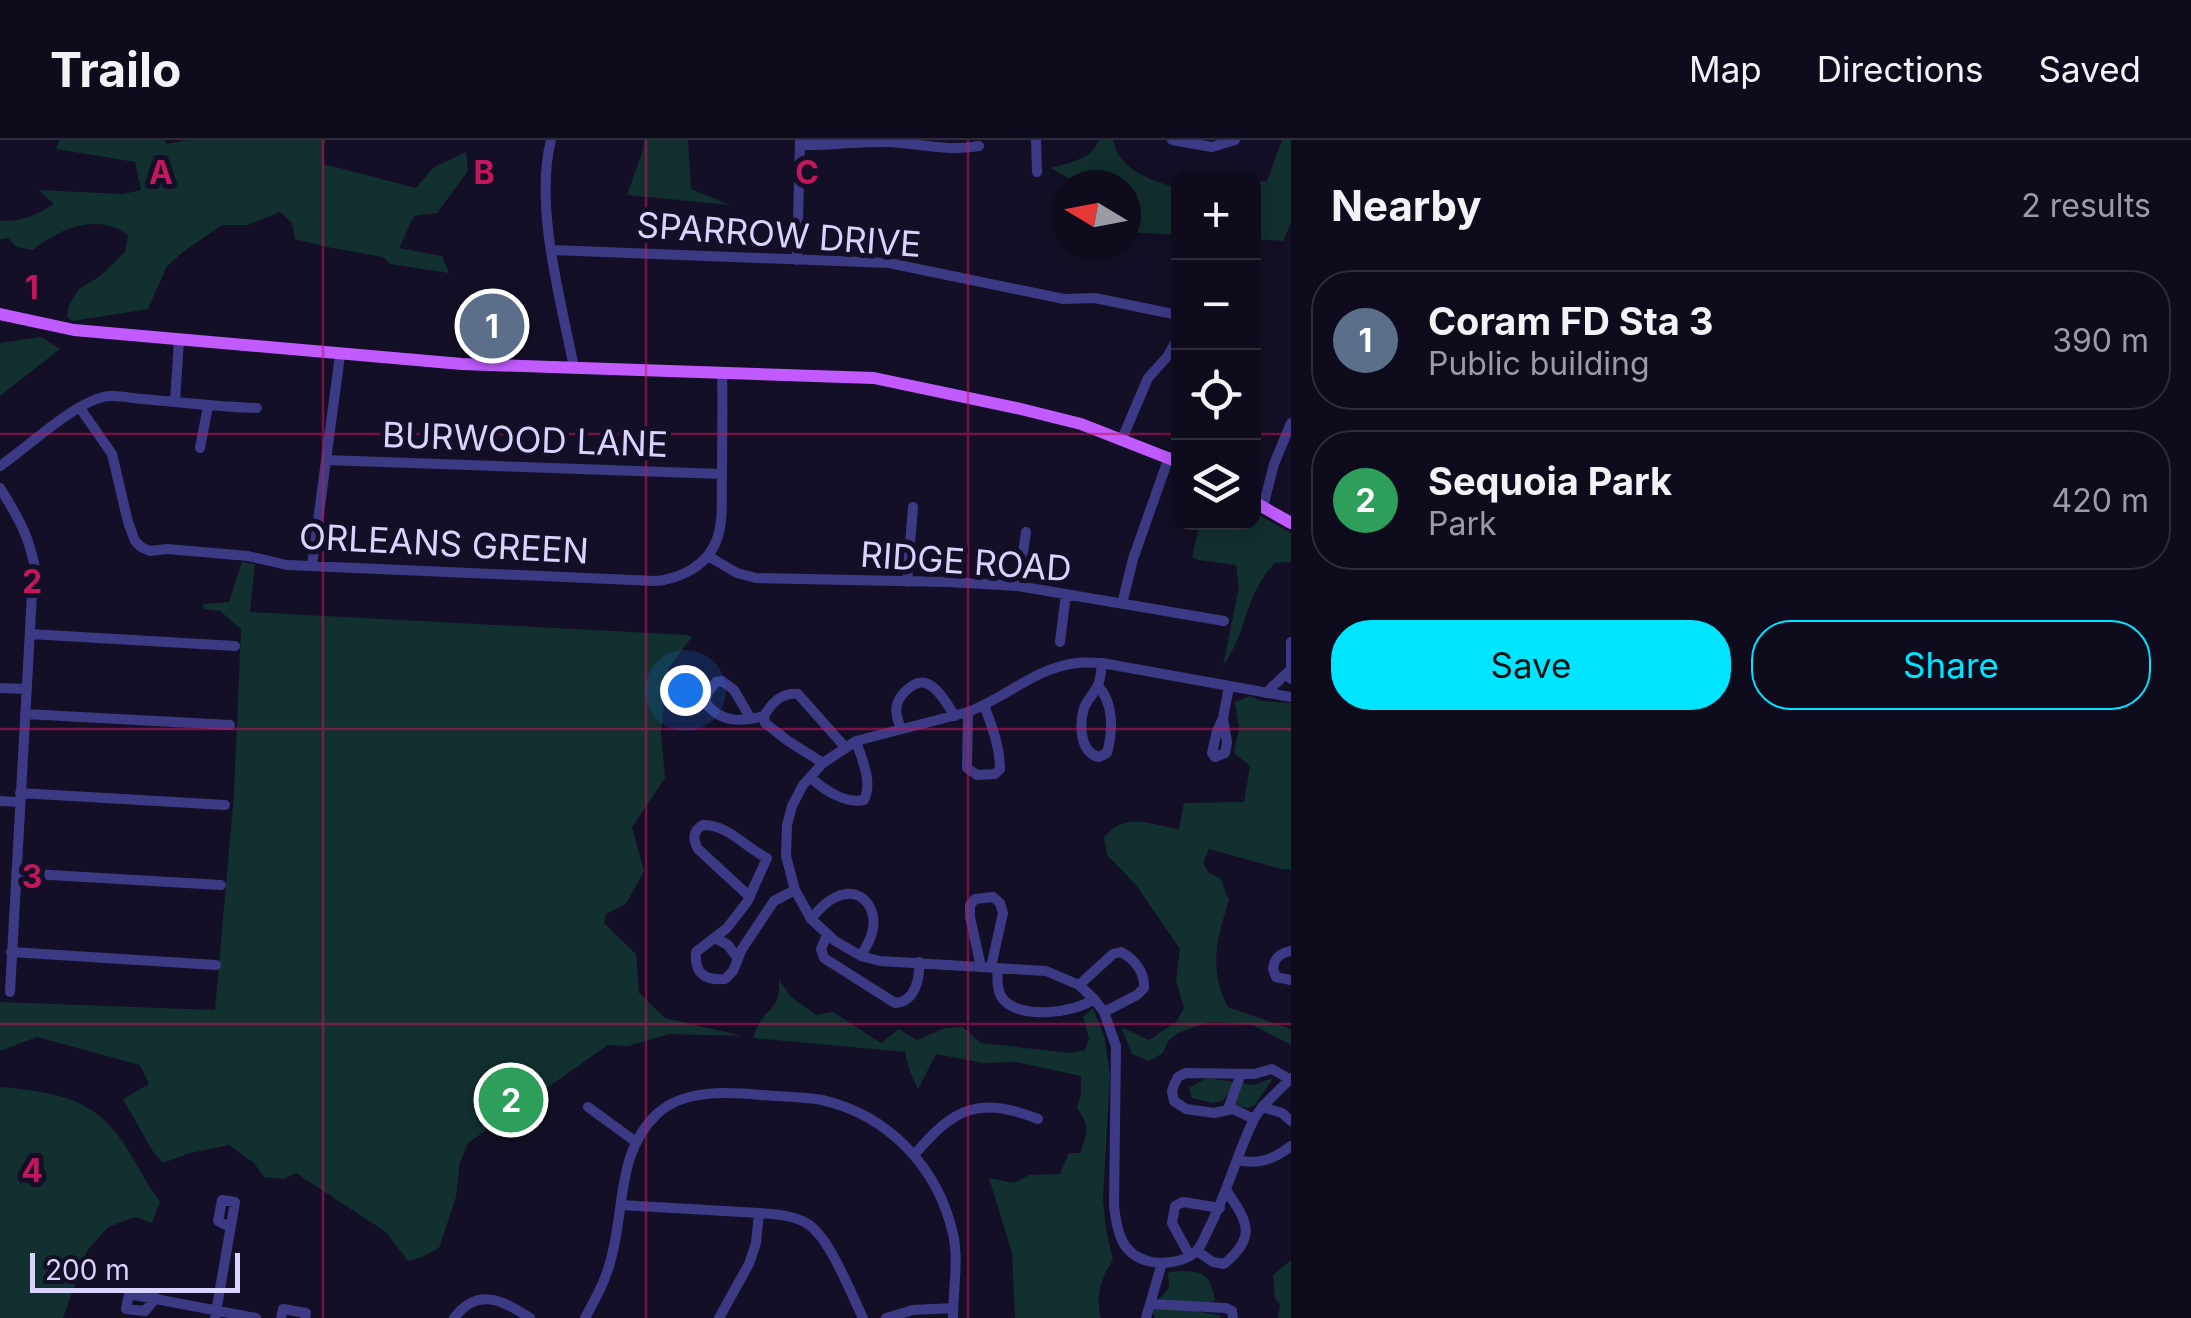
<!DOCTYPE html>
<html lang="en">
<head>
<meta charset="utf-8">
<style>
  body { margin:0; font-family:Inter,sans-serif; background:#1c1929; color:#f1f3f6 }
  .controls { position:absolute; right:30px; top:30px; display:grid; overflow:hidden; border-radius:20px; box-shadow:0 5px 25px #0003 }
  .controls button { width:90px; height:90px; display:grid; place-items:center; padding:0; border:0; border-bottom:2px solid #2e2b3b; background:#0e0b1c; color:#f1f3f6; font:50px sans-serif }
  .compass { position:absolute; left:1051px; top:30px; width:90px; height:90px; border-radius:50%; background:#0e0b1c; box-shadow:0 5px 25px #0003; rotate:280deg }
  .scale { position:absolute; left:30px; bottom:25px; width:210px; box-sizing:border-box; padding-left:10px; border:5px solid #d9d4ff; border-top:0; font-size:28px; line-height:35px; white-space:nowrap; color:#d9d4ff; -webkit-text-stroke:8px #130f26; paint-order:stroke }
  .you { position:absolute; left:685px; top:550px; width:35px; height:35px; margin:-25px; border:8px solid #fff; border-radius:50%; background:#1a73e8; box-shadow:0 0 0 15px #1a73e833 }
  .badge { display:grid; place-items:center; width:65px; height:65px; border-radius:50%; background:#00e5ff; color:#fff; font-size:32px; font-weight:700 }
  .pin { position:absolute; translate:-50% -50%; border:5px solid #fff; box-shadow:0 2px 10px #0006 }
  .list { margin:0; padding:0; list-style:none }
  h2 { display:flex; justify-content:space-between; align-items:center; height:130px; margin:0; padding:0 40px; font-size:42px }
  h2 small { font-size:32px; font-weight:400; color:#9b9ba3 }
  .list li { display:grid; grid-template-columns:65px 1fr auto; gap:30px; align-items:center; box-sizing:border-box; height:140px; margin:0 20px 20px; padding:0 20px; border:2px solid #2e2b3b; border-radius:40px }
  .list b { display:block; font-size:38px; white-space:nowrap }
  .list p { margin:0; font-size:32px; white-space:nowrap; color:#9b9ba3 }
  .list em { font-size:32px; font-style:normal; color:#9b9ba3 }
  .actions { display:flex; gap:20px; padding:30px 40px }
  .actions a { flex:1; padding:22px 0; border:2px solid #00e5ff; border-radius:40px; text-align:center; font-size:35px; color:#00e5ff }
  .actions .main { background:#00e5ff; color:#111 }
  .icon { flex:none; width:55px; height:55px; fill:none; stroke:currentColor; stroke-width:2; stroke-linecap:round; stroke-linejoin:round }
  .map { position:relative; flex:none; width:1291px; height:1178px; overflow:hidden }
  header { display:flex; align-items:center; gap:60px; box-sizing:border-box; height:140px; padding:0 50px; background:#0e0b1c; border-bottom:2px solid #2e2b3b }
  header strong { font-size:48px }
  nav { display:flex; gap:55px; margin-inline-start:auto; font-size:35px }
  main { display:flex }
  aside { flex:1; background:#0e0b1c }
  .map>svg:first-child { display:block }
  .green { fill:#12302f }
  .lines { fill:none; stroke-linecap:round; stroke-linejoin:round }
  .minor { stroke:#3d3a85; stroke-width:10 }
  .major { stroke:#c25bff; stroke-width:12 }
  .grid { fill:none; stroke:#c2185b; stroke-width:2.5; stroke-opacity:0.55 }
  .labels { text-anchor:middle; stroke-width:10; stroke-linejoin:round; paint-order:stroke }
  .street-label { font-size:35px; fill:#d9d4ff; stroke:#130f26 }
  .grid-label { font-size:32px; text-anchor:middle; font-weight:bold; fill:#c2185b; stroke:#130f26; stroke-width:10; stroke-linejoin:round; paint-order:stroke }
</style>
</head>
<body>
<header>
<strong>Trailo</strong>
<nav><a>Map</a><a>Directions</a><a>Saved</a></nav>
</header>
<main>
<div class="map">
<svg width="1291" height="1178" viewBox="0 0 1291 1178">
  <rect width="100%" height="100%" fill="#130f26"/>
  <!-- green -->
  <path class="green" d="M60,0H164L167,4L187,0H327L324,3V24L416,48L434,27L466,12L468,31L437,73L414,76L399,108L442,116L449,133L390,124L383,117L327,107L295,99L292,83L280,72L248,85H222L183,112L167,126L148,169L73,181L67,177L69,165L79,149L100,136L125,112L128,95C98,72 58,89 33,110L17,107L8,98L0,99V80C20,83 37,75 54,64L38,50L123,54L141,50L135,22L56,9Z
    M644,0H688L691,49L730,65L627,55L642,13Z
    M1099,0H1113C1120,32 1151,39 1178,49V95L1126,92V45H1075L1073,41L1051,28C1070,22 1091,20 1099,0Z
    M1282,0H1291V83L1283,101L1254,99V43L1267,41Z
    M41,197L60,209L0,256V203Z
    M1254,372L1291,393V422L1275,423C1243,457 1248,492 1223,526L1239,447L1236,425L1198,420L1192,417L1200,383L1254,382Z
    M242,422L255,424L250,472L687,495L692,497L668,529L661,592L665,638L632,687L644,731L626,764L606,774L604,783L636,814L639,853L665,878L742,896L669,894L628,906L608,905L468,1003L460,1022L456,1057L439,1108L422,1117L408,1121L386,1092L296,1033L284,1039L264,1037L254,1023L229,1005L190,1013L163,1023L152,1010L123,959L149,944L140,925L37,897L0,911V862L215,870L234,654L241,489L220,471L204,469L203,464L229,462Z
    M1250,556L1260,561L1291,563V730L1281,729L1209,709L1203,723L1209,733L1220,738L1229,760C1217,798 1208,829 1228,867L1291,889V905L1253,885L1217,882L1205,883L1178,893L1168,901L1163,913L1149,921L1132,914L1121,887L1149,900L1176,882L1184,868L1176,840L1180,809L1136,745L1107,715L1104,697C1127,671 1150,685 1179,689L1184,663L1244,662L1250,626L1234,613L1239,588L1235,562Z
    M779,839L790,856L816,875L833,872L881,903L899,889L917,900L945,888L963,887L981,903L1071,913L1085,910L1089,899L1083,877L1093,868L1104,895L1110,935L1103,1060L1106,1089L1113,1120C1101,1137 1095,1157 1101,1178H1015L1012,1113L989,1038L1014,1043L1029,1035L1060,1034L1069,1013H1080C1088,992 1090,986 1077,968L1081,954V936L1016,922L983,923L936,914L918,949L910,932L905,912L753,898C756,890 759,881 765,875C779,861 779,859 779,839Z
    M1207,938L1254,945L1273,938L1255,965L1247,968L1233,964L1229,952L1223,961L1212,963L1192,958L1189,948Z
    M0,947C37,950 82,955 108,984C130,1006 141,1037 160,1062L152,1083L135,1077L108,1087L87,1111L63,1178H0Z
    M1291,1120V1178H1278L1280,1164L1275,1159L1273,1135Z
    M1177,1131C1203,1131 1211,1134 1215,1161L1199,1164L1200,1172L1219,1175L1221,1178H1155L1153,1173L1158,1160L1169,1148L1168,1133Z"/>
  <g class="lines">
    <!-- minor -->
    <path class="minor" d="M551,0C534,67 561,160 574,228
      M1036,0L1037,32
      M1172,0L1212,7L1235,0
      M800,5C829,6 857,1 886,2C918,3 947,12 979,6
      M552,110L889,123L1064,159L1095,158L1178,175
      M797,120L800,1
      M175,261L179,200
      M80,268L112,314L128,382L135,401L141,407L150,411L167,409L248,416L287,425L655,441C681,439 708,425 717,399C724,380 721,356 722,336C722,301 723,267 722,233
      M1122,299L1148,238L1167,217L1178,198
      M200,308L208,266
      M326,320L722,334
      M0,326C28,307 71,265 103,257C115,254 129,258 141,259C180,262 218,267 257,268
      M0,348C23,384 34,407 38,450L32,454L10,852
      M1263,367L1274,324L1291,283
      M708,416L737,433L756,438L948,442L1018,446L1224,481
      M312,426L340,215
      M907,442L913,367
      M1018,446L1026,392
      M1122,464L1133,419L1169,317
      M30,494L235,506
      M1060,502L1066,454
      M1291,502V539
      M1098,546C1114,563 1113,591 1107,613L1099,617C1080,613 1079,585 1084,568C1087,560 1093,555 1097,547C1101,540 1101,531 1102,523
      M0,548L26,549
      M1266,553L1291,529
      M1291,557L1102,523C1094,523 1085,522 1077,523C1037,527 1005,558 968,572L856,601L823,623L803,645L792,666L787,685L786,716L795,750L811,779L835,801L861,816L880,821L1046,831L1079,845L1094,859L1104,872L1116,906L1114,1066C1117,1091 1121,1114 1148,1121C1162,1125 1182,1122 1193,1114C1200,1109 1203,1101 1206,1094C1226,1057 1236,1016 1254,979L1262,967L1291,938
      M968,572L967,628L977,635L995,634L1000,629C1000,606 992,587 984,565
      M25,574L230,585
      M1223,578L1227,602L1225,613L1215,617L1212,613L1217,591L1223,578L1229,547
      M751,579L734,550L722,541L716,542L708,552L705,562C720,583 741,582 764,576
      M901,589C898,581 895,573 897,564C901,553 916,538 928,544C940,550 948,566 955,576
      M823,623L788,601L765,583L764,576C772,563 781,552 798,554L845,607
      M810,637C824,650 845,664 864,660C873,642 862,620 856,601
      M20,653L225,665
      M0,661L19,662
      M767,718L747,762L727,788L696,812C694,833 705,841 725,839L733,831L742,809L774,761L795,750
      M16,733L221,745
      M750,757L698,709C693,700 692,691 703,685C727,684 746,708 767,718
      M811,779C818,770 825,762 836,757C861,745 879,769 872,793C870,801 865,808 861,816
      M827,795L821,809L824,818L895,863C915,862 920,839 919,822
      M715,798L728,805L738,819
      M1291,811C1280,813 1274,818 1273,829L1276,837L1291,840
      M11,812L216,825
      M981,827L970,777V765L975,759L993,757L1000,763L1003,773L991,827
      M997,828C998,838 996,851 1003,859C1020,880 1075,873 1094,859
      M1079,845L1113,814L1121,812C1135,819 1145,833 1144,848L1137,855L1104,872
      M588,967L636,1002
      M1262,967L1282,973L1291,981
      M1228,969L1241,934
      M1254,979L1233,969L1214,973L1186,969L1174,961L1172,951L1174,945L1178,937L1186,933L1254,934L1272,929L1289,939
      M915,1014C955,967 979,956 1038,979
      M1238,1020C1259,1025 1274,1019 1291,1006
      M621,1065L759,1073C775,1074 792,1075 806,1083C829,1095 851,1154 863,1178
      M1197,1111L1213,1122L1224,1124C1258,1096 1247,1081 1226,1050
      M1190,1116L1172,1083L1175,1066L1183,1062L1220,1068
      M156,1158L145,1171L126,1169L129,1154L256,1178
      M1150,1164L1226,1168L1232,1171L1233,1178
      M215,1178L235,1062L222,1060L218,1081L230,1087
      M281,1178L283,1169L306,1173L305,1178
      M454,1178C478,1146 503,1161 530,1178
      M585,1178C596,1158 607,1138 612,1115C625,1065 617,1011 658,973C685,949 728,952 761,955C781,957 802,956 822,960C888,975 938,1027 953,1094C959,1120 953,1151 953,1178
      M719,1178L749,1124L756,1103L759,1073
      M886,1178L913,1170L953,1168
      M1146,1178L1162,1123"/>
    <!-- major -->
    <path class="major" d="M0,174L74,190L462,224L874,238L1021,269L1081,284L1178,322
      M1254,362L1291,383"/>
  </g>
  <!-- grid -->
  <path class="grid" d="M323,0V1178M646,0V1178M968,0V1178M0,294H1178M1254,294H1291M0,589H1291M0,884H1291"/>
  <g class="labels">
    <!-- street labels -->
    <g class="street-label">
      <text transform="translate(779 95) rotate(4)" y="12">SPARROW DRIVE</text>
      <text transform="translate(525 300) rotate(2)" y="12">BURWOOD LANE</text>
      <text transform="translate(444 404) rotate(3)" y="12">ORLEANS GREEN</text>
      <text transform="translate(966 422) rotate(4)" y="12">RIDGE ROAD</text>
    </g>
  </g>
  <g class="grid-label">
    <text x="161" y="44">A</text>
    <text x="484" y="44">B</text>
    <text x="807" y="44">C</text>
    <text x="32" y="159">1</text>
    <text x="32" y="453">2</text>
    <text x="32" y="748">3</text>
    <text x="32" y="1042">4</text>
  </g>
</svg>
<div class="controls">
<button>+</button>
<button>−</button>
<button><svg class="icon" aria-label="locate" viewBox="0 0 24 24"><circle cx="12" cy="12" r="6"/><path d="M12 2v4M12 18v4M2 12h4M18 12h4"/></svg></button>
<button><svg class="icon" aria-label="layers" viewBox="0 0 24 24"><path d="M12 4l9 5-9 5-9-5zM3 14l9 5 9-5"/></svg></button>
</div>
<svg class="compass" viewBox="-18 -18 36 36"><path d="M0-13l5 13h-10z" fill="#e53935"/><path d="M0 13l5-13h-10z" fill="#9b9ba3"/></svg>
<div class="scale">200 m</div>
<div class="you"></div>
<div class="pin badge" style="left:492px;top:186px;background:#5c6f8a">1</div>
<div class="pin badge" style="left:511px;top:960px;background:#2e9e5b">2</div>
</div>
<aside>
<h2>Nearby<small>2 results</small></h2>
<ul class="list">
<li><span class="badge" style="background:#5c6f8a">1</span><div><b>Coram FD Sta 3</b><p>Public building</p></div><em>390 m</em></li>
<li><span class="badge" style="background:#2e9e5b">2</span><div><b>Sequoia Park</b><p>Park</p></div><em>420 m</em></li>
</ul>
<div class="actions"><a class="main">Save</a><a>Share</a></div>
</aside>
</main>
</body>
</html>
